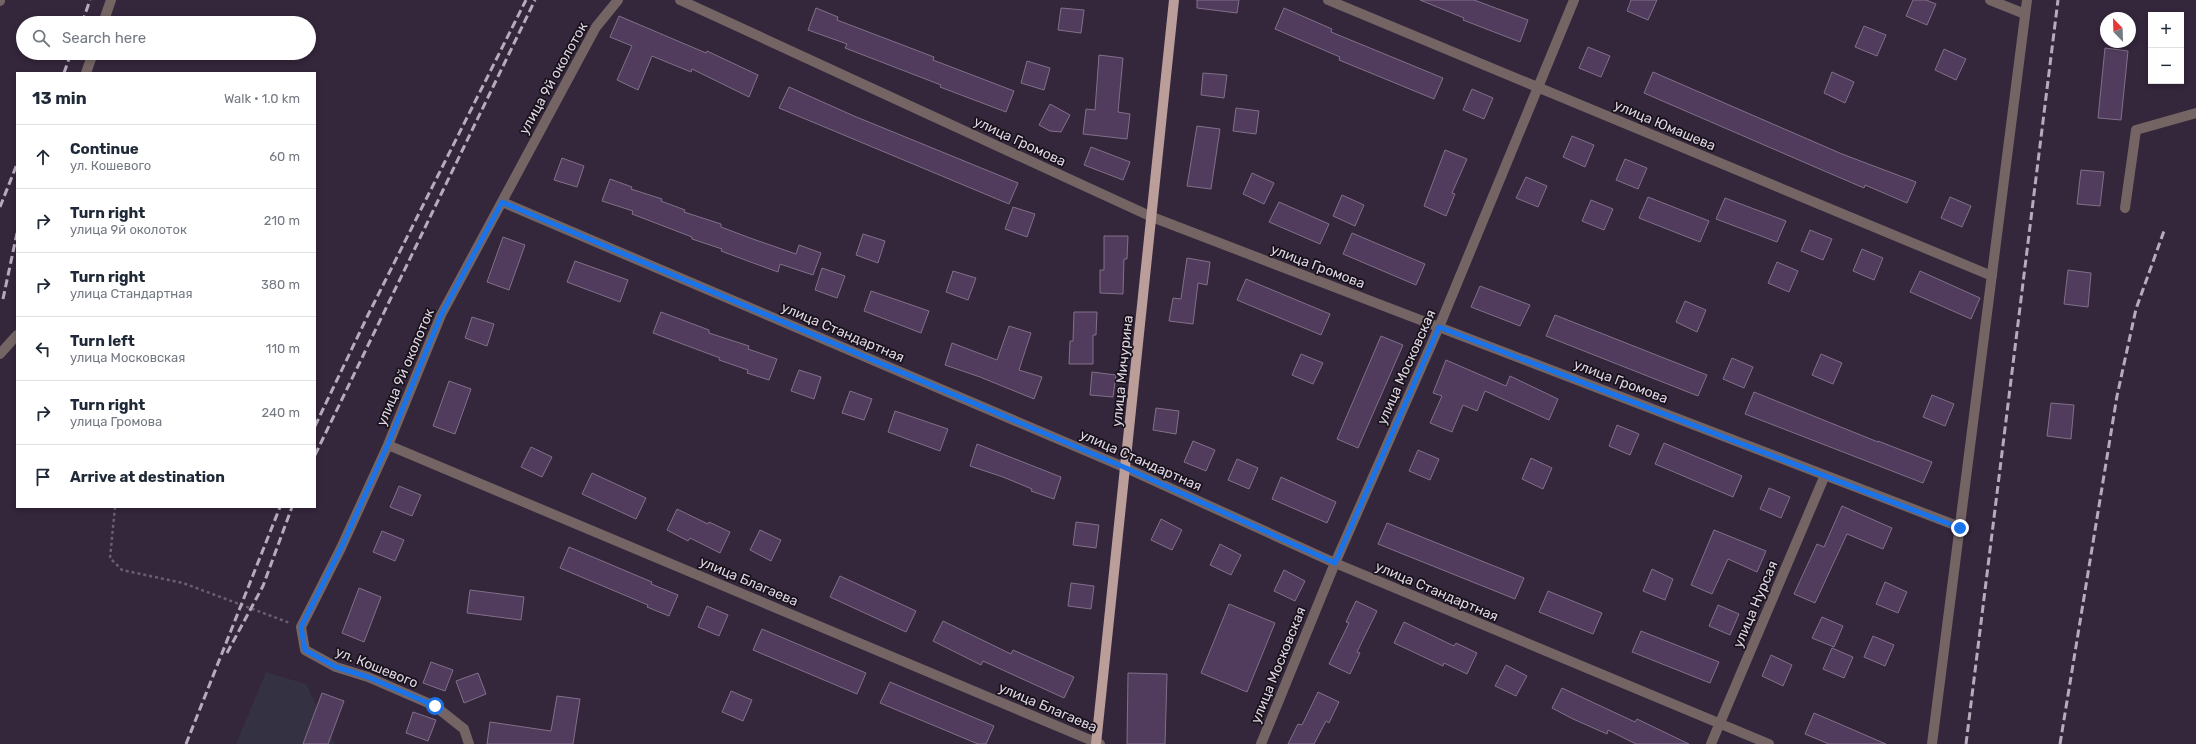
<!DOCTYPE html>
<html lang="en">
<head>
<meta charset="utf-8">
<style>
  body { margin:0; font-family:Rubik,sans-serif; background:#f2f2f3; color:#1f2937 }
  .controls { position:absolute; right:12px; top:12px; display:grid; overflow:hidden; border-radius:0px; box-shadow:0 2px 6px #0003 }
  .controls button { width:36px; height:36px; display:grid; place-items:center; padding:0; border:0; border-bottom:1px solid #e0e1e3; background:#fff; color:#1f2937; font:20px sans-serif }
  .compass { position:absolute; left:2100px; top:12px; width:36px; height:36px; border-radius:50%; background:#fff; box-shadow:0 2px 6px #0003; rotate:337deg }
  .stop { position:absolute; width:12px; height:12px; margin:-9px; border:3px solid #1a73e8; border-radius:50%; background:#fff }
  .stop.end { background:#1a73e8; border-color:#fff; box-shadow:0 1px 4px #0008 }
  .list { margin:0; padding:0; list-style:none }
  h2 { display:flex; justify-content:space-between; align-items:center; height:52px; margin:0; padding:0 16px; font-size:17px }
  h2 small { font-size:13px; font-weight:400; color:#747a83 }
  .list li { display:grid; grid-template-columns:26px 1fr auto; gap:12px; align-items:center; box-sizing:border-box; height:64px; padding:0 16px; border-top:1px solid #e0e1e3 }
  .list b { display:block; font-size:15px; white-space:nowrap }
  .list p { margin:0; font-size:13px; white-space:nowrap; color:#747a83 }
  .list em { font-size:13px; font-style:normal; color:#747a83 }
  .icon { flex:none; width:22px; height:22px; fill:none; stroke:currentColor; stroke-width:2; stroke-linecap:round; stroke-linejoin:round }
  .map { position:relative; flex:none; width:2196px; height:744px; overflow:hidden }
  .search { position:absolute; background:#fff; box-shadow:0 2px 6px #0003; left:16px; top:16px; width:300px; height:44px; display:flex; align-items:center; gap:10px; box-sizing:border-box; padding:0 14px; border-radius:22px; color:#747a83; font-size:15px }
  .panel { position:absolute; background:#fff; box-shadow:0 2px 6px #0003; left:16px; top:72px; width:300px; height:436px; border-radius:0px }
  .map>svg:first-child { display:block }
  .industrial { fill:#343142 }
  .building { fill:#523c5d; stroke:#817089 }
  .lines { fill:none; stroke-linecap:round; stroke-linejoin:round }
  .path { stroke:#6a5d70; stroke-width:2.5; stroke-dasharray:3 3; stroke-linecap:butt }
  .minor { stroke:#746564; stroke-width:10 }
  .major { stroke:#bb9d9a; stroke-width:10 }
  .rail { stroke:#b6abbb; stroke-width:3; stroke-dasharray:8 4; stroke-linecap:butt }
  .route { stroke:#1a73e8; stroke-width:5 }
  .labels { text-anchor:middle; stroke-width:3.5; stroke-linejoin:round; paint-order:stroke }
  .street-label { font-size:14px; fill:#dfd5e4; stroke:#18121b }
</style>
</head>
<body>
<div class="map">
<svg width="2196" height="744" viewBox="0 0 2196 744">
  <rect width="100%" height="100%" fill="#34263b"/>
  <!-- industrial -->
  <path class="industrial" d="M266,672L306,684L335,744H236Z"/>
  <!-- building -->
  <path class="building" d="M1197,0H1239L1237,13L1197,8Z
    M1420,0H1474L1528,20L1520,42L1463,20L1464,18Z
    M1631,0H1657L1648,20L1627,11Z
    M1913,0H1926L1936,4L1927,25L1906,16Z
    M816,8L838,17L837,20L934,57L933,60L1014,91L1006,112L940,87L941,85L845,48L847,44L808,30Z
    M1061,8L1084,10L1081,33L1058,30Z
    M1284,8L1332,29L1331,32L1443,78L1434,99L1339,60L1340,57L1275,29Z
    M619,16L706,53L707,51L758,75L749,97L692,69L691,72L652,56L638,90L617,80L632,46L610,37Z
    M1864,26L1886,35L1877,56L1855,47Z
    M1588,47L1610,56L1601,77L1579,68Z
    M2105,48L2128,51L2121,120L2098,118Z
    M1944,49L1966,59L1956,80L1935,70Z
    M1099,55L1123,58L1118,112L1130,114L1127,139L1083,134L1086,109L1095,110Z
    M1027,61L1050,68L1044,90L1021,83Z
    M1653,72L1842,154L1916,182L1907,203L1865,185L1864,188L1815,167L1644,93Z
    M1832,72L1854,82L1845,103L1824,93Z
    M1203,73L1227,75L1224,98L1201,95Z
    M789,87L854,116L1018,183L1009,204L779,108Z
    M1472,89L1493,98L1484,119L1463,110Z
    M1050,104L1070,115L1061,132L1050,131L1039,125Z
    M1236,108L1259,111L1256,134L1233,131Z
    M1197,126L1220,129L1211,189L1187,186Z
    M1572,136L1594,145L1585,167L1563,157Z
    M1091,147L1130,162L1123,180L1084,165Z
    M1445,150L1467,159L1452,193L1455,194L1446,216L1424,206Z
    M562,158L584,166L577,187L554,180Z
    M1625,159L1647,168L1638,189L1616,180Z
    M2081,170L2104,172L2100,206L2077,204Z
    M1252,173L1274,183L1264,204L1243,194Z
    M1526,177L1547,186L1538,207L1516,198Z
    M610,179L632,187L631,189L662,199L661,201L685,210L684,212L721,224V227L750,238L796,254L799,245L821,253L813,275L780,264L778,272L756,264L721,251L722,249L692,239V237L632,214L633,211L602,201Z
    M1342,195L1364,205L1355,226L1333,216Z
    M1648,197L1709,221L1700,242L1639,218Z
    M1950,197L1971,206L1962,227L1941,218Z
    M1725,198L1786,221L1777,242L1716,219Z
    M1591,200L1613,209L1604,230L1582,221Z
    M1279,202L1329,224L1320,244L1269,222Z
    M1013,207L1035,214L1027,237L1005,229Z
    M1810,230L1832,239L1823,260L1801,251Z
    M1352,233L1425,264L1416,285L1343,254Z
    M863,234L885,241L878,263L856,255Z
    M1104,236H1128L1127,259H1124L1123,294L1100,293V270H1104Z
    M503,237L525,245L509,290L487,282Z
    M1862,249L1883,258L1874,280L1853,271Z
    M1187,258L1210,262L1207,285L1198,283L1193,324L1169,321L1173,298L1181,299Z
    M575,261L628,280L620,302L567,282Z
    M1777,262L1798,271L1789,292L1768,283Z
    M822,268L845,276L837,298L815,290Z
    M2068,270L2091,273L2088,307L2064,304Z
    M953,271L976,278L968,300L946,292Z
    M1920,271L1980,298L1971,319L1910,292Z
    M1246,279L1330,314L1321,335L1237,300Z
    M1480,286L1530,305L1520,326L1471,307Z
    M871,291L929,311L921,333L864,311Z
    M1685,301L1706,310L1697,332L1676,322Z
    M661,312L709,330V333L749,346L748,349L777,359L769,380L747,373L748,370L719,360L720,358L653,333Z
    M1074,312H1097L1096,335H1093V364H1069L1070,341H1073Z
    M1555,315L1707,375L1698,396L1546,336Z
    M472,317L494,324L487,346L465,338Z
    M1009,326L1031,333L1019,370L1042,377L1034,399L980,377L945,365L952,343L997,360Z
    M1381,336L1403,345L1358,448L1337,439Z
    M1301,354L1323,363L1313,384L1292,375Z
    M1821,354L1842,363L1833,384L1812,375Z
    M1732,358L1753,367L1744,388L1723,379Z
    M1446,360L1506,386L1510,376L1558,399L1549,420L1485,391L1477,411L1463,405L1452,432L1430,423L1442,396L1433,393Z
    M799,370L821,377L814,399L791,391Z
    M1092,372L1116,375L1113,397L1090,395Z
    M449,381L471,389L455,434L433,426Z
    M850,391L872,399L864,420L842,413Z
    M1754,392L1878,442V441L1932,462L1923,483L1745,414Z
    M1932,395L1954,404L1945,426L1923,417Z
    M2051,403L2074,405L2071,439L2047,436Z
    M1156,408L1179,411L1176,434L1153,430Z
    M895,411L948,429L940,451L888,432Z
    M1617,425L1639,434L1630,455L1609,446Z
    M1193,441L1215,450L1206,471L1184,462Z
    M1664,443L1742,476L1733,497L1655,464Z
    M977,444L1061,477L1054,499L1031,491L1032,489L1003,477L970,466Z
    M531,447L552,457L542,477L521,467Z
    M1418,450L1439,459L1430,480L1409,471Z
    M1531,458L1552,468L1543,489L1522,479Z
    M1237,459L1258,468L1249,489L1228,480Z
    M592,473L646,498L636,519L582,494Z
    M1281,477L1336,502L1327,523L1272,499Z
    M399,486L421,495L412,516L390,507Z
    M1769,488L1790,497L1781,518L1760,509Z
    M1842,506L1892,528L1883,549L1847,534L1815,603L1794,594L1817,544L1824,547Z
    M677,509L708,524L709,522L730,532L720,553L690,538L688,541L667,530Z
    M1161,519L1182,530L1172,550L1151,540Z
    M1076,522L1099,525L1096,548L1073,545Z
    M1387,523L1524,578L1515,599L1378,544Z
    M760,530L781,540L771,561L750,550Z
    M1714,530L1766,551L1757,572L1728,559L1712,594L1691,585Z
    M382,531L404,540L395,561L373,552Z
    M1220,544L1241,555L1231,575L1210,565Z
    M569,547L652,582L651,584L678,595L669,616L647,607L648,605L560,568Z
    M1652,569L1673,579L1665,600L1643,591Z
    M1284,570L1305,581L1295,601L1274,591Z
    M840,576L916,611L906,632L830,597Z
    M1885,582L1907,592L1898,613L1876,604Z
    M1071,583L1094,586L1091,609L1068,606Z
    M359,588L381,597L364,642L342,633Z
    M470,590L524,597L521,620L467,613Z
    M1548,591L1602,613L1593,634L1539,612Z
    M1356,601L1377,611L1357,652L1360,653L1350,674L1329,664L1349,623L1346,622Z
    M1229,604L1275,623L1247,692L1201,673Z
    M1718,605L1739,614L1730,635L1709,626Z
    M707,606L728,615L719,636L698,627Z
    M1822,617L1843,626L1834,647L1812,638Z
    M943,621L1011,654L1013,650L1074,677L1064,698L983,661L981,665L933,641Z
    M1404,622L1454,646L1456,643L1477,653L1467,674L1444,663L1443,666L1394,643Z
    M762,629L866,673L857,694L753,650Z
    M1641,631L1719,662L1710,683L1632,652Z
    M1873,636L1894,645L1885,666L1864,657Z
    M1832,648L1853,657L1844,678L1823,669Z
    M1771,655L1792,665L1783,686L1762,676Z
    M431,662L453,670L445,691L423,683Z
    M1506,665L1527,676L1516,696L1495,686Z
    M478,673L486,694L464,703L456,681Z
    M1128,673L1167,674L1165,744H1127Z
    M890,682L994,726L986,744H978L880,703Z
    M1562,688L1635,722L1637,719L1689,744H1636L1608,730L1607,734L1573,719L1552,708Z
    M731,691L752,700L743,721L722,712Z
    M1318,692L1339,702L1329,723L1326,721L1314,744H1288L1298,724L1302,725Z
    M322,693L344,701L328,744H303Z
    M557,696L580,699L573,744H487L490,722L551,731Z
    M413,712L436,720L428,741L406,733Z
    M1814,713L1835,722L1886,744H1829L1805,734Z"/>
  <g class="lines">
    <!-- path -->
    <path class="path" d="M115,507L110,558L122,570L183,583L290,623"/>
    <!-- minor -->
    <path class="minor" d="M680,0L1152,217L1960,527
      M1328,0L1992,276
      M1990,0L2025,14
      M0,1V0
      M103,23L111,0
      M86,73L93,53
      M502,202L1126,468L1335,563L1769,744
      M2125,208L2136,130L2196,113
      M0,354L17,335
      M388,445L1100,744
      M469,744L464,729L435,706L368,677L336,667L305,650L301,627L341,548L388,445L441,315L596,27L618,0
      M1261,744L1335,563L1439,327L1574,0
      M1711,744L1825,475
      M1932,744L2027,0"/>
    <!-- major -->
    <path class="major" d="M1096,744L1174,0"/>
    <!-- rail -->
    <path class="rail" d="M82,23L90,0
      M64,73L71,53
      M0,207L17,164
      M3,299L17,233
      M315,426L368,315L526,0
      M315,455L535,0
      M227,653L263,586L292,507
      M186,744L280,507
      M1966,744L2058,0
      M2060,744L2117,396L2136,309L2164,231"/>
  </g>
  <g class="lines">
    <!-- route -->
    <path class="route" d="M435,706L368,677L336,667L305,650L301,627L341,548L388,444L441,315L502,202L1126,468L1335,563L1439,327L1960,528"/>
  </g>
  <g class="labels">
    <!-- street labels -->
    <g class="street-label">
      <text transform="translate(553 78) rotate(-61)" y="5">улица 9й околоток</text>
      <text transform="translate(1665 125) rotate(23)" y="5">улица Юмашева</text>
      <text transform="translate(1020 141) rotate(25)" y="5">улица Громова</text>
      <text transform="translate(1318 266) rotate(21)" y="5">улица Громова</text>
      <text transform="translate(843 332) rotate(23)" y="5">улица Стандартная</text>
      <text transform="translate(405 367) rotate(-67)" y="5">улица 9й околоток</text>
      <text transform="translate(1406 367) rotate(-66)" y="5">улица Московская</text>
      <text transform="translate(1122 371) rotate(-84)" y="5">улица Мичурина</text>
      <text transform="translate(1621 381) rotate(21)" y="5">улица Громова</text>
      <text transform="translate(1141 460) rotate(24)" y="5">улица Стандартная</text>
      <text transform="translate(749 581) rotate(23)" y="5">улица Благаева</text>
      <text transform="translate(1437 591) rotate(23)" y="5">улица Стандартная</text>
      <text transform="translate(1755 604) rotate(-67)" y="5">улица Нурсая</text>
      <text transform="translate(1278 665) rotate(-68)" y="5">улица Московская</text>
      <text transform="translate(377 667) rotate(22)" y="5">ул. Кошевого</text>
      <text transform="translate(1048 707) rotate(23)" y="5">улица Благаева</text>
    </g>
  </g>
</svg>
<div class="controls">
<button>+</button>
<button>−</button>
</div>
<svg class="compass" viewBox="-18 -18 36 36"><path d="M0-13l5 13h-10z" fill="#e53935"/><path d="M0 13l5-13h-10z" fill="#747a83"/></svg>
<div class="stop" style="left:435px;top:706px"></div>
<div class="stop end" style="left:1960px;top:528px"></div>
<div class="search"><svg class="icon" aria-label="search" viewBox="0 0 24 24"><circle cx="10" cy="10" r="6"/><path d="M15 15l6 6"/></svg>Search here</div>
<section class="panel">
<h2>13 min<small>Walk · 1.0 km</small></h2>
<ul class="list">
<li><svg class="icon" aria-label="ahead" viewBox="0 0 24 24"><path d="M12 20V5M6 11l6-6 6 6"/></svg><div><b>Continue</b><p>ул. Кошевого</p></div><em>60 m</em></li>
<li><svg class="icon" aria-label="right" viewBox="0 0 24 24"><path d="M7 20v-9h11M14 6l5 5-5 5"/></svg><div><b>Turn right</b><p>улица 9й околоток</p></div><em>210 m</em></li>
<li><svg class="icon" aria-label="right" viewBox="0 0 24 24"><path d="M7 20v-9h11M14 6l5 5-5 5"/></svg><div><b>Turn right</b><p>улица Стандартная</p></div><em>380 m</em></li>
<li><svg class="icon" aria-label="left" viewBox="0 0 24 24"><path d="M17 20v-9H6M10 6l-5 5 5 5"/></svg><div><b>Turn left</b><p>улица Московская</p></div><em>110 m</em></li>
<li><svg class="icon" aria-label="right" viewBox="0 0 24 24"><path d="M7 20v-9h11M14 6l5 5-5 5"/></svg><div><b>Turn right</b><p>улица Громова</p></div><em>240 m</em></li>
<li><svg class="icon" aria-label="arrive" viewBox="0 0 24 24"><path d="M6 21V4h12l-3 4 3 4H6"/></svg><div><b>Arrive at destination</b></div></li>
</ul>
</section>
</div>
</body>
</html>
